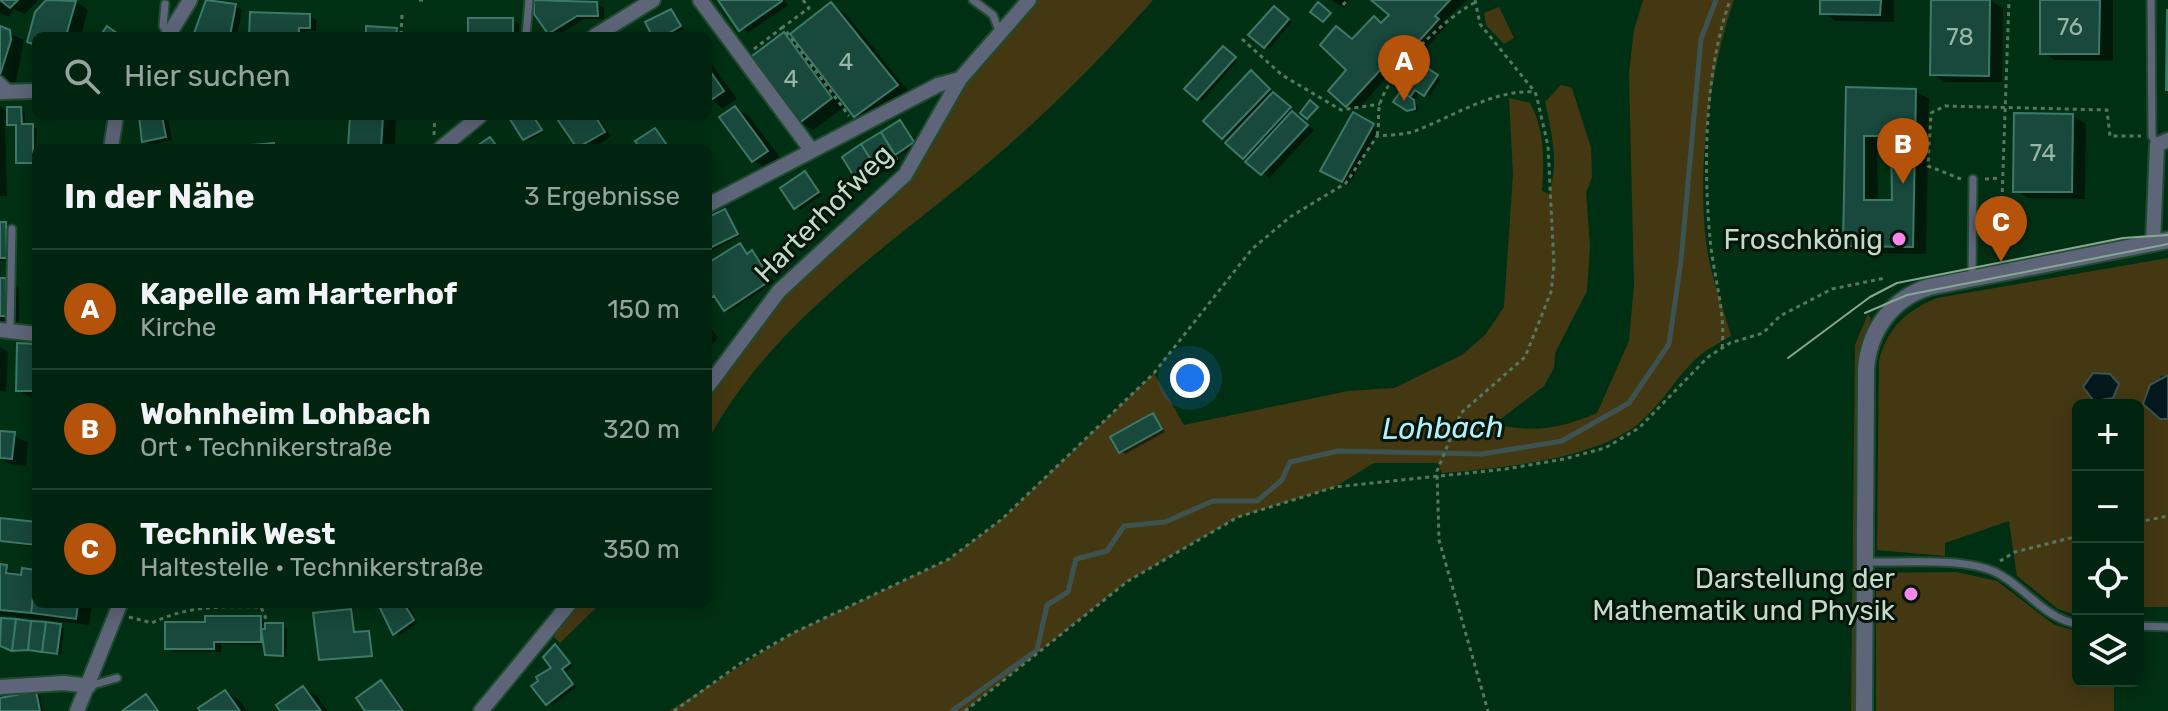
<!DOCTYPE html>
<html lang="de">
<head>
<meta charset="utf-8">
<style>
  body { margin:0; font-family:Rubik,sans-serif; background:#0a2c18; color:#f1f3f6 }
  .controls { position:absolute; right:24px; bottom:24px; display:grid; overflow:hidden; border-radius:12px; box-shadow:0 4px 20px #0003 }
  .controls button { width:72px; height:72px; display:grid; place-items:center; padding:0; border:0; border-bottom:2px solid #22412f; background:#00240f; color:#f1f3f6; font:40px sans-serif }
  .you { position:absolute; left:1190px; top:378px; width:28px; height:28px; margin:-20px; border:6px solid #fff; border-radius:50%; background:#1a73e8; box-shadow:0 0 0 12px #1a73e833 }
  .badge { display:grid; place-items:center; width:52px; height:52px; border-radius:50%; background:#b45309; color:#fff; font-size:26px; font-weight:700 }
  .pin { position:absolute; translate:-50% -66px; filter:drop-shadow(0 2px 4px #0008) }
  .pin::after { content:''; position:absolute; top:42px; width:28px; height:24px; background:inherit; clip-path:polygon(0 0,100% 0,50% 100%) }
  .list { margin:0; padding:0; list-style:none }
  h2 { display:flex; justify-content:space-between; align-items:center; height:104px; margin:0; padding:0 32px; font-size:34px }
  h2 small { font-size:26px; font-weight:400; color:#95a49e }
  .list li { display:grid; grid-template-columns:52px 1fr auto; gap:24px; align-items:center; box-sizing:border-box; height:120px; padding:0 32px; border-top:2px solid #22412f }
  .list b { display:block; font-size:30px; white-space:nowrap }
  .list p { margin:0; font-size:26px; white-space:nowrap; color:#95a49e }
  .list em { font-size:26px; font-style:normal; color:#95a49e }
  .icon { flex:none; width:44px; height:44px; fill:none; stroke:currentColor; stroke-width:2; stroke-linecap:round; stroke-linejoin:round }
  .map { position:relative; flex:none; width:2168px; height:711px; overflow:hidden }
  .search { position:absolute; background:#00240f; box-shadow:0 4px 20px #0003; left:32px; top:32px; width:680px; height:88px; display:flex; align-items:center; gap:20px; box-sizing:border-box; padding:0 28px; border-radius:12px; color:#95a49e; font-size:30px }
  .panel { position:absolute; background:#00240f; box-shadow:0 4px 20px #0003; left:32px; top:144px; width:680px; height:464px; border-radius:12px }
  .map>svg:first-child { display:block }
  .green { fill:#443813 }
  .water { fill:#04191d; stroke:#3d5351; stroke-width:2 }
  .shadow { fill:#0007; fill-rule:evenodd }
  .lines { fill:none; stroke-linecap:round; stroke-linejoin:round }
  .stream { stroke:#3d5351; stroke-width:5 }
  .building { fill:#18493c; stroke:#3b7a68; stroke-width:2; fill-rule:evenodd }
  .service-casing { stroke:#1f4b31; stroke-width:11 }
  .minor-casing { stroke:#1f4b31; stroke-width:18 }
  .tertiary-casing { stroke:#1f4b31; stroke-width:20 }
  .path { stroke:#537961; stroke-width:3; stroke-dasharray:4 4; stroke-linecap:butt }
  .service { stroke:#5f6579; stroke-width:7 }
  .minor { stroke:#5f6579; stroke-width:14 }
  .tertiary { stroke:#5f6579; stroke-width:16 }
  .tram { stroke:#87a792; stroke-width:2 }
  .poi-dot { fill:#f987e9; stroke:#031408; stroke-width:3 }
  .labels { text-anchor:middle; stroke-width:6; stroke-linejoin:round; paint-order:stroke }
  .number-label { font-size:24px; fill:#98b6a6 }
  .street-label { font-size:28px; fill:#c3dbc9; stroke:#031408 }
  .poi-label { font-size:28px; fill:#c3dbc9; stroke:#031408; text-anchor:end }
  .water-label { font-size:30px; font-style:italic; fill:#aef1ff; stroke:#031408 }
</style>
</head>
<body>
<div class="map">
<svg width="2168" height="711" viewBox="0 0 2168 711">
  <rect width="100%" height="100%" fill="#003014"/>
  <!-- green -->
  <path class="green" d="M1029,0H1153C1106,53 1056,104 1002,151C898,241 775,316 708,440V386L754,320L905,175L960,79Z
    M1643,0H1734C1710,69 1697,169 1706,241C1709,273 1723,305 1731,336C1722,341 1713,346 1704,352C1679,371 1663,404 1638,424C1593,460 1499,468 1442,473L1438,463H1374L1335,487L1238,517L1128,581L965,711H669L791,634L949,559L1002,519L1154,373L1184,425L1348,391L1394,388L1462,355L1485,335L1504,307L1513,174L1509,98L1530,103C1545,129 1544,162 1542,191L1549,194C1559,163 1552,133 1545,102L1561,85L1572,88L1591,148L1592,177L1586,193L1590,246L1587,291L1555,353L1554,368L1544,386L1494,424C1533,433 1560,429 1597,413L1629,341L1634,285L1629,73L1634,30Z
    M1499,7L1514,38L1504,44L1486,25L1484,13Z
    M2168,258V375L2160,376V419H2168V607H2138V405H2078V616L2058,609L2017,576L2009,521L1945,543V556L1877,550L1879,361C1887,328 1906,311 1937,298Z
    M1868,314L1871,318L1858,356L1855,711H1851L1855,345Z
    M1956,572L1997,581L2053,624L2078,632V681H2114V711H1876V573Z
    M569,604H600L560,643L549,632Z"/>
  <!-- water -->
  <path class="water" d="M2093,373L2110,374L2119,384L2113,398L2094,401L2083,387Z
    M2168,375V419H2160L2143,404L2150,385Z"/>
  <!-- shadow -->
  <path class="shadow" d="M0,0H38L25,14L14,9L9,17L0,13Z
    M49,0H74L88,10L81,36H36V46L29,41L36,13Z
    M720,0H784L788,5L748,33Z
    M1331,0H1349L1344,8Z
    M1374,0H1467L1443,22L1447,25L1400,77L1391,72L1357,111L1347,105L1349,70L1337,28L1353,40L1374,18L1383,24L1391,15Z
    M1822,0H1894V22L1836,21L1822,13Z
    M1933,0H1990L2003,8L2002,82H1945L1932,74Z
    M2042,0H2113V61L2055,60L2042,52Z
    M597,4L604,8V19H584L557,36L549,33L536,14Z
    M831,5L845,13L910,93L869,124L855,116L847,105L813,130L799,122L784,35L800,44Z
    M235,6L242,10L237,36H196Z
    M671,11L684,29L671,36H655Z
    M1278,11L1292,22L1269,49L1265,46Z
    M310,16L316,20V31H306L305,36H251Z
    M512,20L519,24V36H470Z
    M0,29L24,40L16,82H0Z
    M1227,50L1238,60L1202,101L1198,98Z
    M708,59L737,99L723,108L708,98Z
    M1421,66L1441,79L1430,96L1420,90L1414,101L1419,108L1416,112L1396,101L1404,95Z
    M1251,72L1314,130L1269,178L1206,121Z
    M1848,90L1915,91L1929,98L1926,254L1859,253L1845,245ZM1877,142H1893L1894,202H1878Z
    M0,107L9,113L21,109L25,112V126L37,128L36,164H22L18,161V126L5,121L7,196H0Z
    M735,108L749,116L781,159L768,169L754,161L722,118Z
    M1354,115L1379,129L1349,185L1323,171Z
    M141,116H176L168,118L172,140L151,145L144,141Z
    M352,116H406L396,117L395,148H350Z
    M510,116H534L544,132L529,141Z
    M558,116H597L611,136L594,148H579Z
    M2072,116L2086,124L2085,199L2028,198L2015,190Z
    M900,122L917,145L898,157L900,161L864,184L860,182L845,157Z
    M805,173L822,195L800,210L796,207Z
    M725,211L741,236L713,250L708,247V220Z
    M0,224L13,228V261H0Z
    M740,245L749,255H756L774,282L729,312L718,298L708,302V265Z
    M0,280L19,288V322L0,323Z
    M708,323L718,338L708,350Z
    M36,346V398H32L18,390Z
    M0,347L8,352L6,392L0,391Z
    M1153,415L1165,432L1125,454L1121,451Z
    M0,431L28,442L26,466L10,464L0,459Z
    M0,520L36,524V547L0,542Z
    M0,566L23,577L24,570L36,572V604H92L89,625L0,615Z
    M362,604H378L368,609Z
    M380,604H409L417,623L399,636Z
    M261,618L268,625L287,628L286,657L267,654L265,645L221,644V652H174L167,648L207,624Z
    M0,620L60,626L64,628L61,655L0,647Z
    M556,647L573,666L565,672L576,687L552,706L534,686L545,672L554,669Z
    M381,683L387,687L406,711H368Z
    M303,688L317,696L327,711H283Z
    M225,692L239,700L247,711H203Z
    M36,693L40,696L43,711H0V700Z"/>
  <g class="lines">
    <!-- stream -->
    <path class="stream" d="M952,711L1037,650L1047,605L1068,592L1076,559L1107,551L1124,526L1165,522L1213,501H1257L1282,480L1290,462L1338,451L1482,454L1562,441L1629,403L1669,344L1681,261L1701,39L1716,0"/>
  </g>
  <!-- building -->
  <path class="building" d="M0,0H18L10,8Z
    M46,0L76,1L66,36H36V45L27,42L35,12Z
    M206,0L236,4L230,36H193Z
    M534,0L597,2L598,16H577L548,34L534,14Z
    M718,0H782V1L739,31Z
    M1371,0H1450L1435,16L1439,19L1390,73L1383,67L1346,107L1328,91L1346,70L1320,45L1336,26L1352,39L1374,16L1381,23L1389,15Z
    M1820,0H1881L1880,15L1820,14Z
    M1931,0H1990L1989,76L1930,75Z
    M2040,0H2100L2099,54H2040Z
    M831,2L898,85L854,117L790,34Z
    M1318,2L1331,13L1323,22L1310,12Z
    M1274,6L1289,19L1264,48L1248,35Z
    M671,9L681,26L664,36H652L645,22Z
    M2167,10H2168V90H2166Z
    M250,12L310,14V28H299V36H249Z
    M468,18H513V36H468Z
    M0,26L10,30L11,40L0,75Z
    M107,26L121,36H100Z
    M366,26L397,28L396,36H366Z
    M784,32L832,98L798,124L748,59Z
    M1223,46L1236,57L1197,100L1184,89Z
    M1420,63L1438,75L1424,96L1415,90L1410,97L1403,92Z
    M708,68L724,91L708,102Z
    M1251,70L1270,89L1222,139L1203,121Z
    M1846,87L1916,89L1913,247L1843,246ZM1864,136H1891L1892,200H1864Z
    M1401,91L1414,100L1415,109L1407,111L1393,102Z
    M1273,92L1291,107L1243,159L1225,143Z
    M1310,100L1318,107L1307,119L1300,113Z
    M735,106L768,151L752,162L719,117Z
    M7,107H21L22,124H33V163H16V125H7Z
    M1292,111L1308,125L1261,175L1245,162Z
    M1353,112L1374,124L1342,182L1320,171Z
    M2014,113L2073,114L2072,192H2013Z
    M139,116H162L166,137L142,142Z
    M350,116H383L381,148H348Z
    M508,116H533L542,130L523,140Z
    M555,116H595L605,132L577,148Z
    M900,120L914,142L895,155L881,132Z
    M655,128L669,148H640L635,141Z
    M881,132L897,159L878,171L861,144Z
    M490,137L498,148H474Z
    M274,143V148H216Z
    M861,144L878,171L858,183L842,157Z
    M805,171L819,192L794,209L780,188Z
    M725,209L738,234L708,249V217Z
    M0,222H6L7,258H0Z
    M740,243L747,254L752,250L771,280L724,311L714,296L708,300V263Z
    M0,278H6V316H0Z
    M17,343L36,344V391H16Z
    M1153,413L1162,429L1119,453L1110,437Z
    M0,431L15,432L12,459L0,458Z
    M0,518L36,522V545L0,541Z
    M0,564L7,565L6,573L21,575L22,568L36,570L31,613L0,610Z
    M36,576V604H78L76,619L31,613Z
    M378,604H404L414,620L393,635Z
    M351,609L354,632L369,631L372,656L319,660L313,613Z
    M205,616H261V642H214V649H165V622H205Z
    M1,618L16,619L12,651L0,646Z
    M16,619L31,621L28,650L12,651Z
    M31,621L46,622L42,652L28,650Z
    M46,622L61,624L57,654L42,652Z
    M265,623H283V656L265,655L261,629H265Z
    M555,644L570,663L562,669L573,684L546,705L531,686L538,681L536,677L551,668L543,657Z
    M381,680L403,711H365L356,698Z
    M303,686L321,711H280L276,705Z
    M225,690L240,711H200L198,708Z
    M36,691L40,711H0V698Z
    M146,694L158,711H122Z"/>
  <g class="lines">
    <defs>
      <path id="service" d="M973,0L993,15L999,31
        M2151,0L2152,136L2157,145
        M165,4L163,26L169,35
        M526,36L529,0
        M0,80L11,91
        M1972,277L1973,179
        M10,331L12,229
        M1865,562C1901,563 1963,557 1995,572C2025,586 2044,619 2078,624
        M2138,626L2168,627
        M89,686L117,678"/>
      <path id="minor" d="M700,0L812,151
        M168,36L190,0
        M595,36L653,0
        M0,92L36,91
        M111,148L116,116
        M441,148L480,116
        M708,205L938,85L960,79
        M2153,243L2157,145L2168,140
        M0,330L36,334
        M708,386L779,291L905,175L960,79L1029,0
        M0,687L64,683L89,686
        M77,711L120,604
        M481,711L569,604"/>
      <path id="tertiary" d="M1864,711L1866,369C1869,331 1891,299 1929,287L2168,240"/>
    </defs>
    <!-- service casing -->
    <use href="#service" class="service-casing"/>
    <!-- minor casing -->
    <use href="#minor" class="minor-casing"/>
    <!-- tertiary casing -->
    <use href="#tertiary" class="tertiary-casing"/>
    <!-- path -->
    <path class="path" d="M419,0H423
      M803,0L809,8L783,27L849,116
      M1475,0L1480,24L1535,92
      M1343,5L1347,0
      M402,15L401,35L414,36
      M1242,39L1282,75L1341,110L1380,104
      M754,49L783,27
      M434,135L435,116
      M1377,135C1380,124 1377,114 1380,104C1389,71 1444,19 1474,3
      M1961,179L1928,166L1931,113L1945,106L2107,110L2110,136H2141
      M1985,179L2001,178
      M2000,256L2009,0
      M1722,348C1726,311 1713,275 1710,238C1703,163 1705,71 1730,0
      M2138,522L2168,516
      M2000,561L2015,552L2078,536
      M129,617L152,623C186,606 223,606 261,607L267,621
      M674,711L741,663L791,634L949,559L1002,519L1154,373L1252,249L1290,217L1346,183L1377,136C1389,135 1403,135 1415,131C1452,117 1494,89 1535,92L1537,98L1548,146L1554,265L1551,292L1525,357L1461,413L1437,471L1439,540L1488,711
      M965,711L1128,581L1238,517L1335,487L1506,469L1564,459L1605,448L1639,428L1708,357L1730,343L1763,333L1780,316L1832,289L1885,278"/>
    <!-- service -->
    <use href="#service" class="service"/>
    <!-- minor -->
    <use href="#minor" class="minor"/>
    <!-- tertiary -->
    <use href="#tertiary" class="tertiary"/>
    <!-- tram -->
    <path class="tram" d="M1865,313L1907,295L2168,244
      M1788,358L1870,297L1897,283L2123,238L2168,235"/>
  </g>
  <!-- markers -->
  <g class="poi-dot">
    <circle cx="1899" cy="239" r="8"/>
    <circle cx="1911" cy="594" r="8"/>
  </g>
  <g class="labels">
    <!-- number labels -->
    <g class="number-label">
      <text x="2070" y="35">76</text>
      <text x="1960" y="45">78</text>
      <text x="846" y="70">4</text>
      <text x="791" y="87">4</text>
      <text x="2043" y="161">74</text>
    </g>
    <!-- street labels -->
    <g class="street-label">
      <text transform="translate(823 213) rotate(-45)" y="10">Harterhofweg</text>
    </g>
    <!-- poi labels -->
    <g class="poi-label">
      <text x="1883" y="249">Froschkönig</text>
      <text x="1895" y="588">Darstellung der<tspan x="1895" dy="32">Mathematik und Physik</tspan></text>
    </g>
    <!-- water labels -->
    <g class="water-label">
      <text transform="translate(1443 428) rotate(-1)" y="10">Lohbach</text>
    </g>
  </g>
</svg>
<div class="controls">
<button>+</button>
<button>−</button>
<button><svg class="icon" aria-label="locate" viewBox="0 0 24 24"><circle cx="12" cy="12" r="6"/><path d="M12 2v4M12 18v4M2 12h4M18 12h4"/></svg></button>
<button><svg class="icon" aria-label="layers" viewBox="0 0 24 24"><path d="M12 4l9 5-9 5-9-5zM3 14l9 5 9-5"/></svg></button>
</div>
<div class="you"></div>
<div class="pin badge" style="left:1404px;top:101px">A</div>
<div class="pin badge" style="left:1903px;top:184px">B</div>
<div class="pin badge" style="left:2001px;top:262px">C</div>
<div class="search"><svg class="icon" aria-label="search" viewBox="0 0 24 24"><circle cx="10" cy="10" r="6"/><path d="M15 15l6 6"/></svg>Hier suchen</div>
<section class="panel">
<h2>In der Nähe<small>3 Ergebnisse</small></h2>
<ul class="list">
<li><span class="badge">A</span><div><b>Kapelle am Harterhof</b><p>Kirche</p></div><em>150 m</em></li>
<li><span class="badge">B</span><div><b>Wohnheim Lohbach</b><p>Ort · Technikerstraße</p></div><em>320 m</em></li>
<li><span class="badge">C</span><div><b>Technik West</b><p>Haltestelle · Technikerstraße</p></div><em>350 m</em></li>
</ul>
</section>
</div>
</body>
</html>
